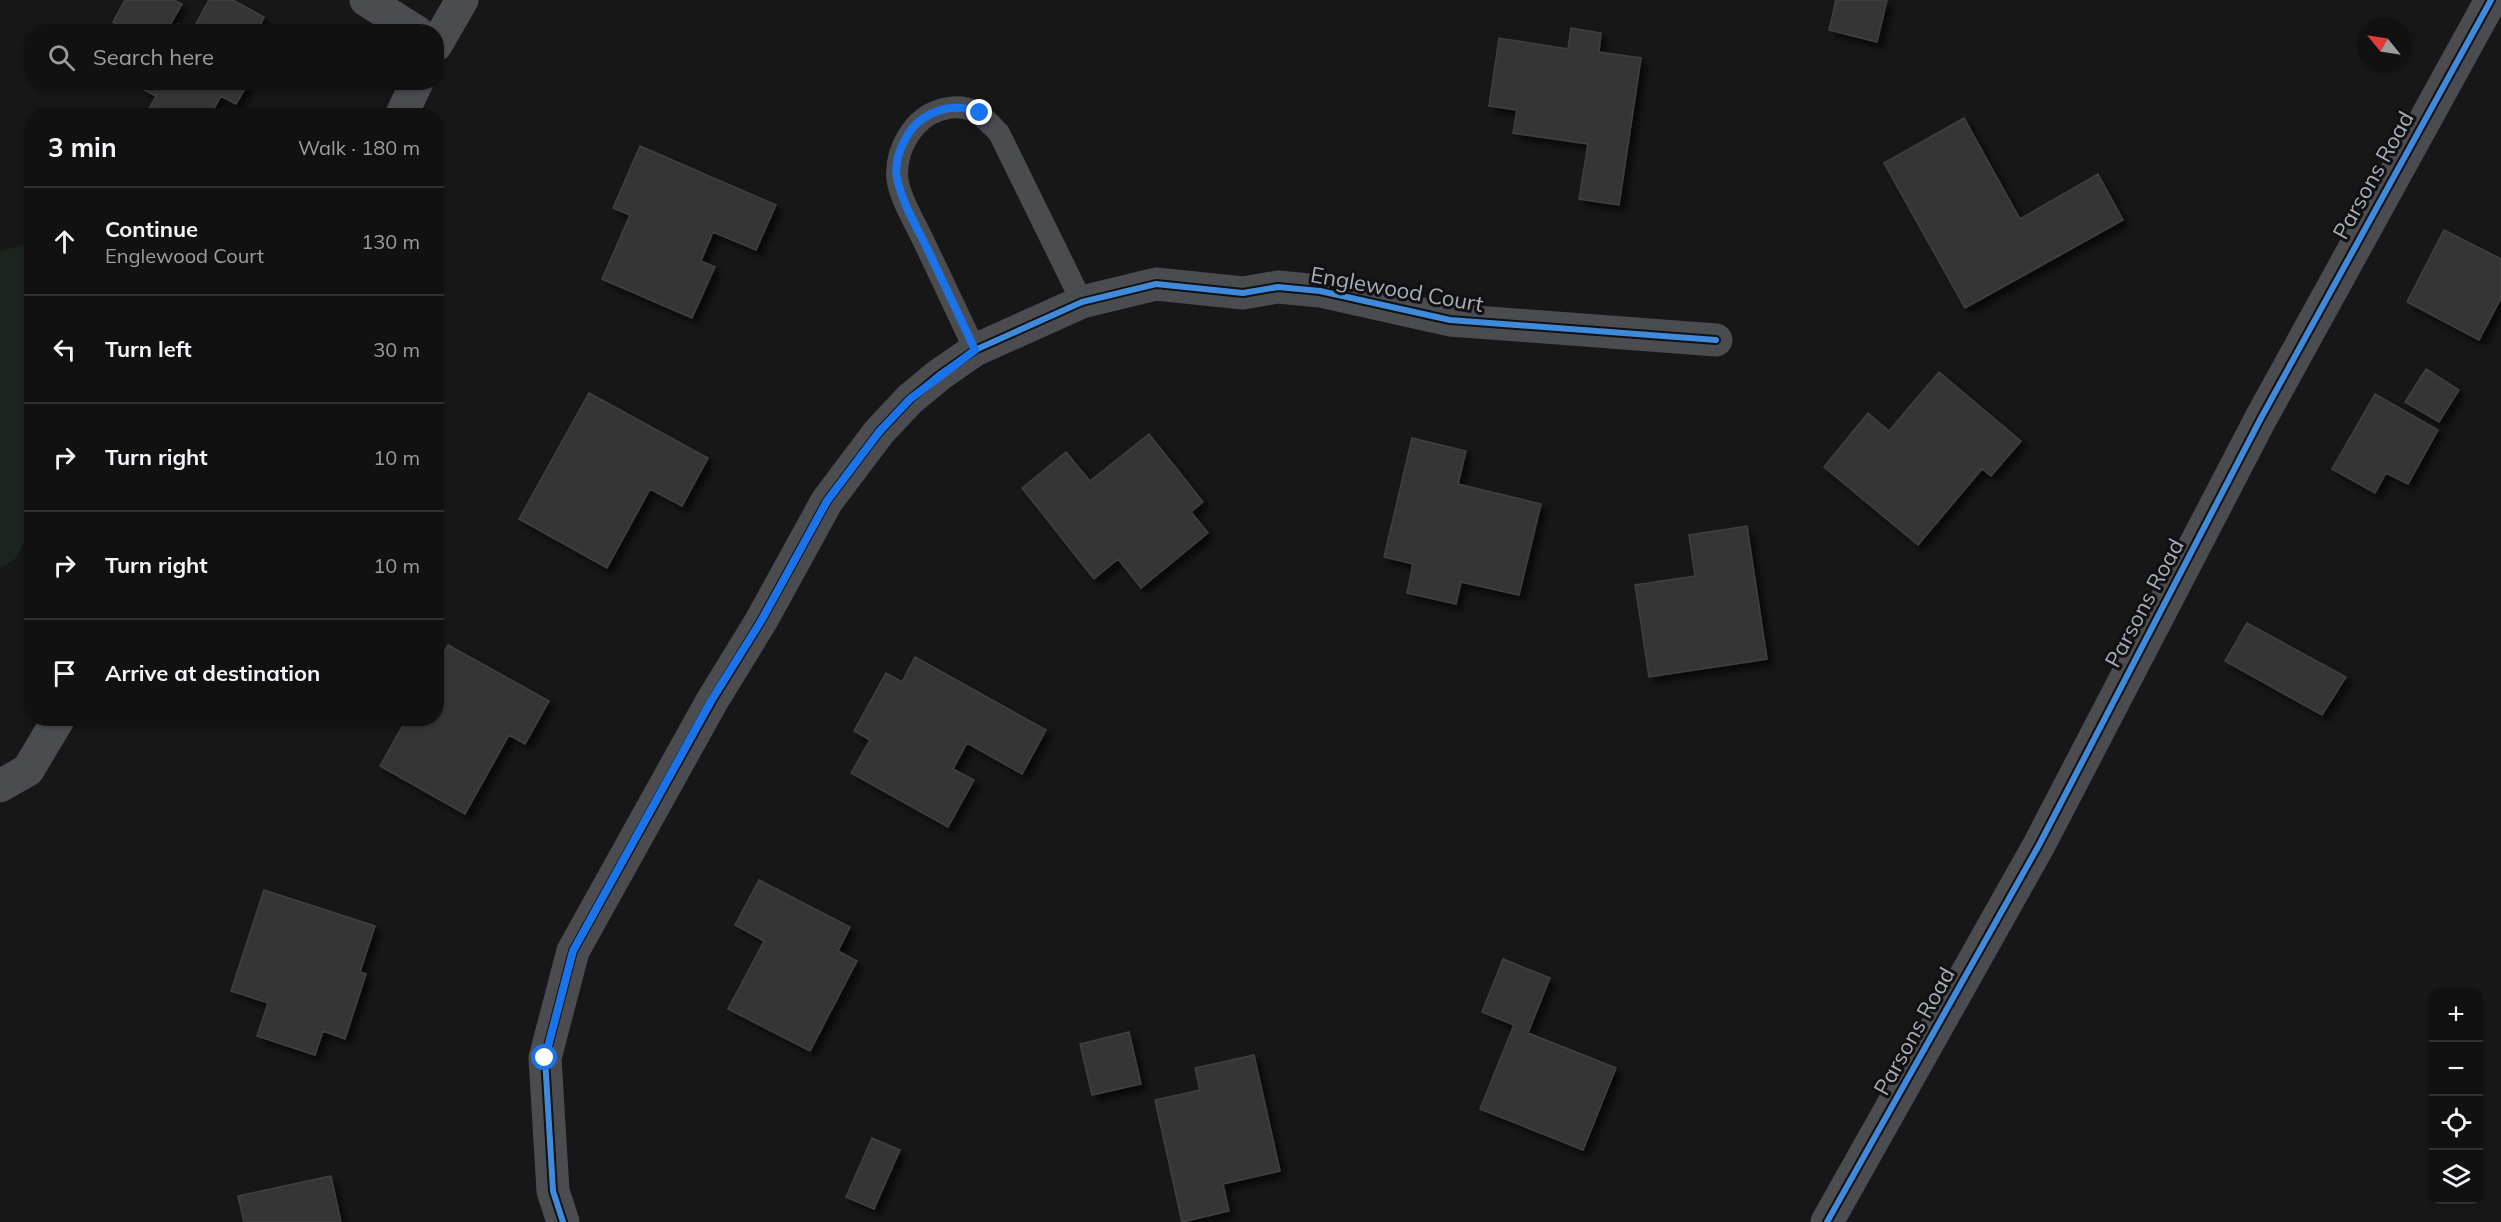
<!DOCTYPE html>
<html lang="en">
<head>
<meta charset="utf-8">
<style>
  body { margin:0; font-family:Mulish,sans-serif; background:#1a1a1a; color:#f1f3f6 }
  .controls { position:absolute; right:18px; bottom:18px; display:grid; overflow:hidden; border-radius:12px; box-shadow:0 2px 4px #0004 }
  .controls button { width:54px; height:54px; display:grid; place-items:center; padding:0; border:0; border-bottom:2px solid #303131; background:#111; color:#f1f3f6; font:30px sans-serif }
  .compass { position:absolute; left:2357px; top:18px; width:54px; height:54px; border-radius:50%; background:#111; box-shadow:0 2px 4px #0004; rotate:300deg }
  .stop { position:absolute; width:18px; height:18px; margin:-14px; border:4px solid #1a73e8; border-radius:50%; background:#fff }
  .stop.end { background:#1a73e8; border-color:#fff; box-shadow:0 2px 6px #0008 }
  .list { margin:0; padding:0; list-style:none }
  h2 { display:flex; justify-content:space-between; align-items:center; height:78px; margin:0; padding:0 24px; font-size:26px }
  h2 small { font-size:20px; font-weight:400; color:#9c9d9f }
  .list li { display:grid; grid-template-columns:39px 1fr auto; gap:18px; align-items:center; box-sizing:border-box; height:108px; padding:0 24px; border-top:2px solid #303131 }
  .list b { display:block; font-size:22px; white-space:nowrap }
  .list p { margin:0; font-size:20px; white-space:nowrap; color:#9c9d9f }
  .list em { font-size:20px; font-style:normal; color:#9c9d9f }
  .icon { flex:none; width:33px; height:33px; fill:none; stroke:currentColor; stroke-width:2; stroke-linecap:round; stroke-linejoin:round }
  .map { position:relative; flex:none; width:2501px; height:1222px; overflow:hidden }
  .search { position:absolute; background:#111; box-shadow:0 2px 4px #0004; left:24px; top:24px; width:420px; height:66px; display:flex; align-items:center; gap:15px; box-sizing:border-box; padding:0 21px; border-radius:24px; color:#9c9d9f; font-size:22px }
  .panel { position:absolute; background:#111; box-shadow:0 2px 4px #0004; left:24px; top:108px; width:420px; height:618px; border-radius:24px }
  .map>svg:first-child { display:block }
  .green { fill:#1d241e }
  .building { fill:#353536; stroke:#3f4043; stroke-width:1.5; filter:url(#shadow) }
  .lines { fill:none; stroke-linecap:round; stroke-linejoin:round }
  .service { stroke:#4b4c50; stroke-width:22 }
  .minor { stroke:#4b4c50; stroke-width:33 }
  .cycleway-casing { stroke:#111113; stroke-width:10 }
  .cycleway { stroke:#408adc; stroke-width:6 }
  .route { stroke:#1a73e8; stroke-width:8 }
  .labels { text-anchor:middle; stroke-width:6; stroke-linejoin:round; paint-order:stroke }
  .street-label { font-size:22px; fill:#a8adb8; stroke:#111113 }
</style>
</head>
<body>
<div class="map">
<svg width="2501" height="1222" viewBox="0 0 2501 1222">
  <defs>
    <filter id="shadow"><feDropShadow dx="5.5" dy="5.5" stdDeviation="3" flood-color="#0009"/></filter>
  </defs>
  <rect width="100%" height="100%" fill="#171717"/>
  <!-- green -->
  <path class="green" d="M31,243V531L15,559L0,568V251Z"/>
  <!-- building -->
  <path class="building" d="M125,0H174L182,4L166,32H129L113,22Z
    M209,0H233L264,17L257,32H174L178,24L192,31Z
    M1836,0H1887L1877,42L1829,30Z
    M1571,28L1601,33L1599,52L1641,58L1619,205L1579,199L1588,144L1513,133L1517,110L1489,106L1499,38L1568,49Z
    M146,82H249L236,104L221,96L210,116H145L156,96L142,89Z
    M1964,118L2020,219L2098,174L2123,220L1965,308L1884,163Z
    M640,146L776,205L756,250L713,232L701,261L715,267L692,318L602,279L630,215L613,208Z
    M2444,230L2501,259V298L2479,340L2407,302Z
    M2426,369L2459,390L2439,422L2405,402Z
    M1939,372L2021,441L1991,476L1982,469L1918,545L1824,467L1868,413L1889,431Z
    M589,393L708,458L682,506L650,489L607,568L519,519Z
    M2375,394L2438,430L2408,484L2386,473L2375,493L2332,469Z
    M1149,434L1203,502L1191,512L1208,533L1141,588L1118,559L1094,579L1022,488L1066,452L1090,481Z
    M1412,438L1466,451L1458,484L1541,504L1519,595L1461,582L1456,604L1407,593L1413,564L1384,557Z
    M1747,526L1767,659L1649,677L1635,585L1695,576L1689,535Z
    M2247,623L2346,677L2322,715L2225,661Z
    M448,645L549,701L525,744L509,735L465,814L380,766L407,718H436V666Z
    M915,657L1046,730L1022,774L967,743L953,769L974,780L948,827L851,773L870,740L854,731L886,673L902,682Z
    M759,880L850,927L838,951L857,961L810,1051L728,1009L764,941L735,925Z
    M264,890L375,926L360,972L366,974L345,1039L323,1031L315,1055L257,1036L268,1003L231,991Z
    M1503,959L1550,978L1528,1033L1616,1068L1583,1150L1480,1109L1514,1025L1482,1012Z
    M1129,1032L1141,1084L1092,1095L1080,1044Z
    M1254,1055L1280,1171L1223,1184L1229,1211L1182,1222L1155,1100L1200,1090L1195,1068Z
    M872,1138L900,1150L874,1209L846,1197Z
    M331,1176L341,1222H244L238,1196Z"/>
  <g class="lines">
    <!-- service -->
    <path class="service" d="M975,350C957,312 940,275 922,238C914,221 897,193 897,174C897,147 914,118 940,110C969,101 981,114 999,133L1082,302"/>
    <!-- minor -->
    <path class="minor" d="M366,0L417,32
      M436,45L462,0
      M401,116L417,82
      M0,786L28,770L59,718
      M563,1222L553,1191L545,1058L573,951L712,701L761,621L827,501L879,432L910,399L939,375L975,350L1082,302L1156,284L1243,293L1278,287L1320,291L1450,320L1716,340
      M1827,1222L2039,845L2261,418L2491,0"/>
    <defs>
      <path id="cycleway" d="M563,1222L553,1191L545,1058L573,951L712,701L761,621L827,501L879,432L910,399L939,375L975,350L1082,302L1156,284L1243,293L1278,287L1320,291L1450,320L1716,340
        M1827,1222L2039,845L2261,418L2491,0"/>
    </defs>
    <!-- cycleway casing -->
    <use href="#cycleway" class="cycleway-casing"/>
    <!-- cycleway -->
    <use href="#cycleway" class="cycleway"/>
  </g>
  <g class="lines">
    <!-- route -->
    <path class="route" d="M545,1058L573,951L711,701L761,621L827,501L879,432L910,399L975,350C959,315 942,280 926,246C915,224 902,202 897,178C893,158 907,128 924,118C942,106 961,105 980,113"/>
  </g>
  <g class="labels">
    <!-- street labels -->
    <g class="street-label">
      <text transform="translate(2373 175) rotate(-61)" y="8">Parsons Road</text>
      <text transform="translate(1397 289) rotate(10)" y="8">Englewood Court</text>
      <text transform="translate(2144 603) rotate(-62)" y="8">Parsons Road</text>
      <text transform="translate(1914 1031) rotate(-61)" y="8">Parsons Road</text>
    </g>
  </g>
</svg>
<div class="controls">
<button>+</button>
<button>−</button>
<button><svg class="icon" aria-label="locate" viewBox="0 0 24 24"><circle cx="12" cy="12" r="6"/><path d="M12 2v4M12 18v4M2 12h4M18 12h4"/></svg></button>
<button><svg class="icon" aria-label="layers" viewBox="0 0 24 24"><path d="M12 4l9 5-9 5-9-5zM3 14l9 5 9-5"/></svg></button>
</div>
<svg class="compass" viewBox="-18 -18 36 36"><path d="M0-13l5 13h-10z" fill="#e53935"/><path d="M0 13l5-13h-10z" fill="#9c9d9f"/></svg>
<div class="stop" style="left:545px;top:1058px"></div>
<div class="stop end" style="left:980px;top:113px"></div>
<div class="search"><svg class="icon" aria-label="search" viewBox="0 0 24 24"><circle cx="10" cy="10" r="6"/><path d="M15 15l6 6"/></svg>Search here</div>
<section class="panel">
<h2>3 min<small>Walk · 180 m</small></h2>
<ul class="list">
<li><svg class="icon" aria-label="ahead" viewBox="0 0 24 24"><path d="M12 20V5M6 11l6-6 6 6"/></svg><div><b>Continue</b><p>Englewood Court</p></div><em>130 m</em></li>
<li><svg class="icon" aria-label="left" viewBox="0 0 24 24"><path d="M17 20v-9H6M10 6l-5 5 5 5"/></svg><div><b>Turn left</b></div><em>30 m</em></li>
<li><svg class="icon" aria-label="right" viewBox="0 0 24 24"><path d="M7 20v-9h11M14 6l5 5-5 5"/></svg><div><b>Turn right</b></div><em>10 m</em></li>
<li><svg class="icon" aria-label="right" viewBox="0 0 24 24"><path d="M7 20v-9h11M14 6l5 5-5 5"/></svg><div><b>Turn right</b></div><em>10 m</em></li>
<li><svg class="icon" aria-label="arrive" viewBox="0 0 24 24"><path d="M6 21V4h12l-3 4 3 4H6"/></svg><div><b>Arrive at destination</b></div></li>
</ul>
</section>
</div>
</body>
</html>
